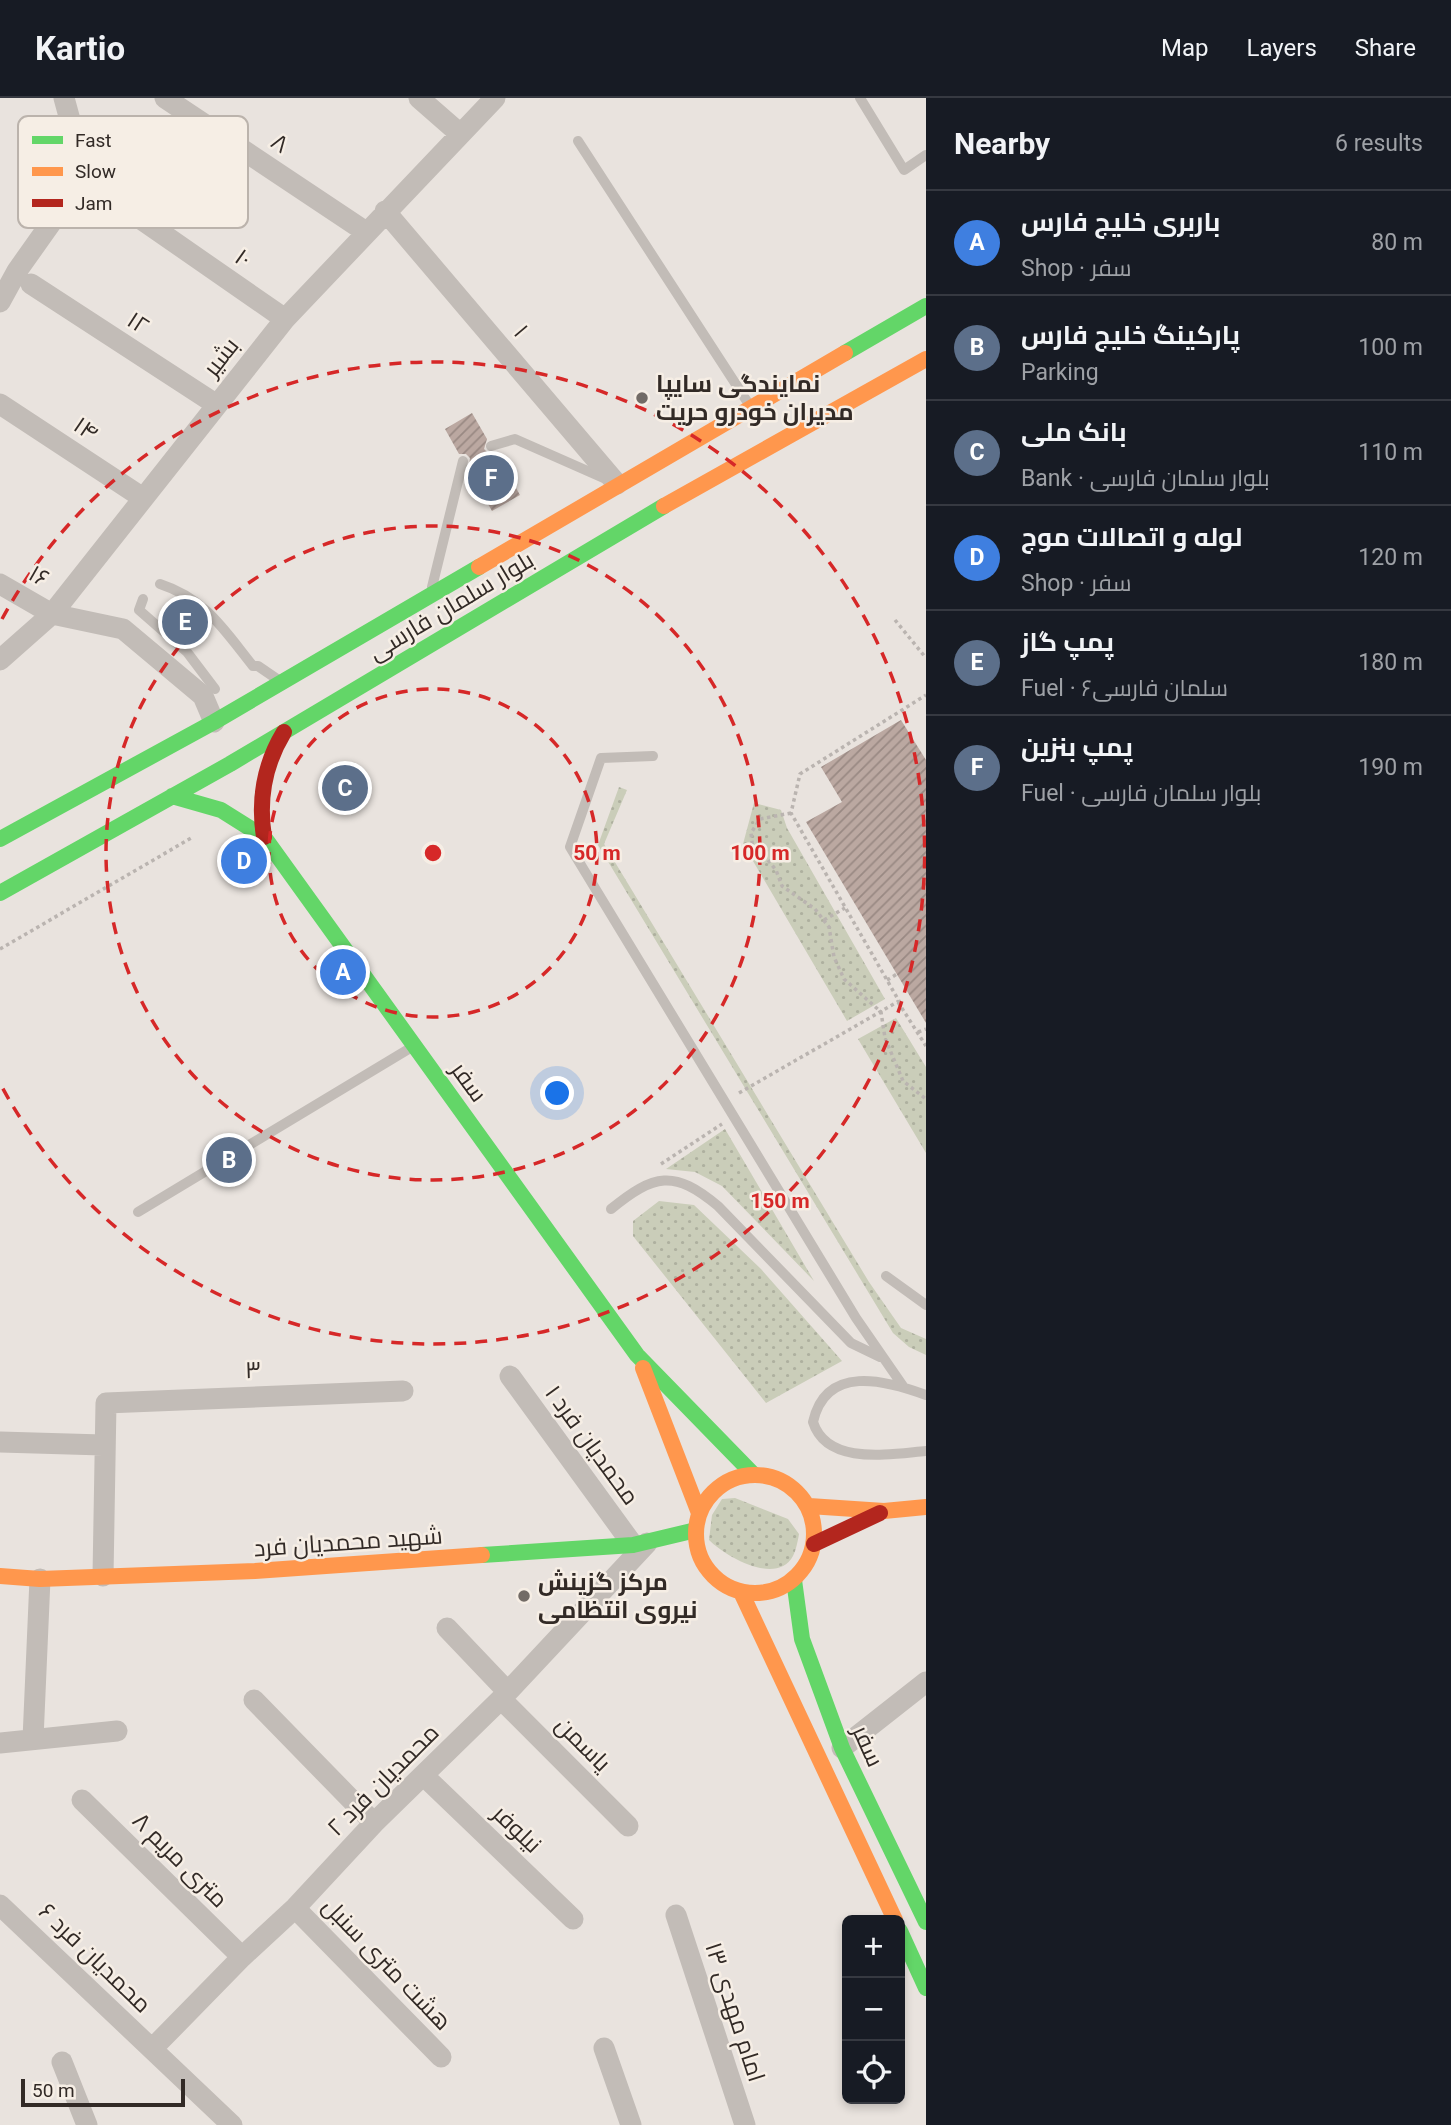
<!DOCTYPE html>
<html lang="en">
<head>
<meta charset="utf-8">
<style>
  body { margin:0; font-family:Roboto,Cairo,sans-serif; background:#20242c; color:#f1f3f6 }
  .controls { position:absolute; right:21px; bottom:21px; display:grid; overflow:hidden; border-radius:10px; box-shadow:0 4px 10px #0003 }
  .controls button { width:63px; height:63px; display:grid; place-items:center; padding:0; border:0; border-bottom:2px solid #363941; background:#171b24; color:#f1f3f6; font:35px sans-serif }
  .scale { position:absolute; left:21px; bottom:18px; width:164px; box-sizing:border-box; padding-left:7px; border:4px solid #322a26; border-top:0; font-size:19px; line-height:24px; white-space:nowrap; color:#322a26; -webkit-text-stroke:5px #f6eee5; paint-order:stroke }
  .you { position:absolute; left:558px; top:996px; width:24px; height:24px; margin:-18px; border:5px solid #fff; border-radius:50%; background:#1a73e8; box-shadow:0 0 0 10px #1a73e833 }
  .badge { display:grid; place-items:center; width:46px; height:46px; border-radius:50%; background:#8c9099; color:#fff; font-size:23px; font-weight:700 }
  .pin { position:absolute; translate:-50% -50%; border:4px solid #fff; box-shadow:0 2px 7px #0006 }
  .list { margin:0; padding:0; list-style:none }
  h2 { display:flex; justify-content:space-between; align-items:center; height:91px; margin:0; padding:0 28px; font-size:30px }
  h2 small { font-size:23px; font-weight:400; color:#9ea1a6 }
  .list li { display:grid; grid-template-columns:46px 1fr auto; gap:21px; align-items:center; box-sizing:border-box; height:105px; padding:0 28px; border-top:2px solid #363941 }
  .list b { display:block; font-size:26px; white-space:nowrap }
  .list p { margin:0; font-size:23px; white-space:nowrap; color:#9ea1a6 }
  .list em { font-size:23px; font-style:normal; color:#9ea1a6 }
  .icon { flex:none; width:38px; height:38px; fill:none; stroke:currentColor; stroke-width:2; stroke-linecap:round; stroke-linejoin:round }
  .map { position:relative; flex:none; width:926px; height:2027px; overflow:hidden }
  header { display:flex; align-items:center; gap:42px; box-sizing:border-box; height:98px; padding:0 35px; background:#171b24; border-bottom:2px solid #363941 }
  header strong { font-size:33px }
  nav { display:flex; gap:38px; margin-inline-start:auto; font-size:24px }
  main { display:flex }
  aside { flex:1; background:#171b24 }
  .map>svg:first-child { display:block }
  .grass { fill:url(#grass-dots) }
  .building { fill:url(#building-hatch) }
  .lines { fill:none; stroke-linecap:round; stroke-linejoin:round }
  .path { stroke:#bab4b0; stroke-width:3.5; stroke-dasharray:3.5 3.5; stroke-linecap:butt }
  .lane { stroke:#c2bcb7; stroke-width:10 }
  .street { stroke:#c2bcb7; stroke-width:21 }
  .fast { stroke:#63d668; stroke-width:16 }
  .slow { stroke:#ff974d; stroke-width:16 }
  .jam { stroke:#b3261e; stroke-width:16 }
  .ring { fill:none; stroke:#d62828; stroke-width:3.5; stroke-dasharray:12 9 }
  .poi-dot { fill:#726b66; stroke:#f6eee5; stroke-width:2.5 }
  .labels { text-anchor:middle; stroke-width:5; stroke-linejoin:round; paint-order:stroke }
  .street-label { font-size:24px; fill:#322a26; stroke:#f6eee5 }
  .poi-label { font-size:24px; font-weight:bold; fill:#322a26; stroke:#f6eee5; text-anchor:start }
  .key { fill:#f6eee5; stroke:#bbb3ac; stroke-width:2 }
  .key-label { font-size:19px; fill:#322a26 }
  .centre { fill:#d62828; stroke:#f6eee5; stroke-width:3.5 }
  .ring-label { font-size:21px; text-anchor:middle; font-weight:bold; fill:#d62828; stroke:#f6eee5; stroke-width:5; stroke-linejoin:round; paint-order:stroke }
</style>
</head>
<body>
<header>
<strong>Kartio</strong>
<nav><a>Map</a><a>Layers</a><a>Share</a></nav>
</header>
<main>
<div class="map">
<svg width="926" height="2027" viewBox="0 0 926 2027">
  <defs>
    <pattern id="grass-dots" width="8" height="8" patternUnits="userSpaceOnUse" patternTransform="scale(1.75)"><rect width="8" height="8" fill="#cacdb9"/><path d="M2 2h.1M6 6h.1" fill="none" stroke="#aeb09f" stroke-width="1.8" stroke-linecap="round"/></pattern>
    <pattern id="building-hatch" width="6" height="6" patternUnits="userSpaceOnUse" patternTransform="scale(1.75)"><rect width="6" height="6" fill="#bba8a1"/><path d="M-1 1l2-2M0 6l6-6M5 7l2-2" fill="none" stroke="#998983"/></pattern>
  </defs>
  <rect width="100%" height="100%" fill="#e9e3de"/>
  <!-- grass -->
  <path class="grass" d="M619,689L627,692L604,746L869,1184L901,1230L926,1241V1257L909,1249L893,1235L598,747Z
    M754,705L781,712L787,730L885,901L847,923L743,746Z
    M896,920L926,969V1055L858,941Z
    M725,1031L814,1183L722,1088L695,1074L666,1071Z
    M659,1103L694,1107L761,1171L842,1263L766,1305L633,1138V1123Z
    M735,1400L788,1421L799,1436C798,1442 796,1452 793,1458C777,1488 726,1459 709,1442L712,1417L722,1401Z"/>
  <!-- building -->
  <path class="building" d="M472,315L487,341L484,351L488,355H496L520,397L492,413L469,373L470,360L466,356H459L445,331Z
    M901,622L926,662V925L806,724L842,704L821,669Z"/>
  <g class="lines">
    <!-- path -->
    <path class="path" d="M895,522L926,560
      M791,715L760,721L751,735L753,753L767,761L776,772L782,788L815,811L829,829L834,859L844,881L881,914L885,940L903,983L926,1001
      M824,822L845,810
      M0,851L193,739
      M887,882L897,876
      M898,904L926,948
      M918,934L926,931
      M739,995L899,903L791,715L800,676L926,597
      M661,1066L722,1026"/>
    <!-- lane -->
    <path class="lane" d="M860,0L904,72L926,57
      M578,43L750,308
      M491,348L515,341L608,382
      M160,486C206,501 224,532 253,568H258L277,581
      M432,489L463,363
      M143,501L139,512L187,554L215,591
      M653,658L601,660L570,749L856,1220L903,1288
      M611,1111C654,1076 674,1071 718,1108L851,1245L880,1259
      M138,1114L412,949
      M886,1178L926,1207
      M926,1297C885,1282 826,1266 813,1324C827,1368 890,1356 926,1353"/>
    <!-- street -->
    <path class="street" d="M165,0L366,134
      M419,0L459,35
      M102,94L285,221
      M385,113L617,386
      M31,186L217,307
      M0,204L17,173L85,77L64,0
      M0,306L143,400
      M0,486L52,516L123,531L203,598L214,624
      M0,562L52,516L285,221L495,0
      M510,1278L633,1447
      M0,1344L103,1347
      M103,1478L106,1305L403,1293
      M447,1530L507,1593
      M501,1601L628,1728
      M254,1602L374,1725
      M33,1641L40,1481
      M0,1645L117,1633
      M842,1650L926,1584
      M424,1678L573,1821
      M82,1702L242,1859
      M0,1807L232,2027
      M295,1810L441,1959
      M676,1817L745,2027
      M604,1950L631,2027
      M152,1951L242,1859L295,1810L374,1725L501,1601L647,1445
      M62,1964L87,2027"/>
    <!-- fast -->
    <path class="fast" d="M845,255L926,208
      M172,698L221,712L264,739L637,1257L753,1376
      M0,741L214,624L479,469
      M0,795L230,666L664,408
      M482,1457L633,1447L696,1432
      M794,1482L802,1541L842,1650L926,1824
      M900,1833L926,1890"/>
    <!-- slow -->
    <path class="slow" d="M664,408L926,261
      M479,469L845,255
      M643,1270L699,1415
      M696 1436a59 59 0 1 1 118 0a59 59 0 1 1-118 0Z
      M809,1408L884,1413L926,1409
      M0,1478L40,1481L255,1473L482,1457
      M741,1494L895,1822"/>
    <!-- jam -->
    <path class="jam" d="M264,739C258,701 264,667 284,634
      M814,1446L880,1415"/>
  </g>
  <!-- distance rings -->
  <g class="ring">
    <circle cx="433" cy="755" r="164"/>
    <circle cx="433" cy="755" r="327"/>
    <path d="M2 521A491 491 0 1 1 2 989"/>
  </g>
  <!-- markers -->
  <g class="poi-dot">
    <circle cx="642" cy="300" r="7"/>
    <circle cx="524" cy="1498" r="7"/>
  </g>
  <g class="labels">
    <!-- street labels -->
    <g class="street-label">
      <text transform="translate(280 45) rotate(34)" y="8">۸</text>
      <text transform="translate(243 160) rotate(35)" y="8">۱۰</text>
      <text transform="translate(138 225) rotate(33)" y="8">۱۲</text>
      <text transform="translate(521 233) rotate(50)" y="8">۱</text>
      <text transform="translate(221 259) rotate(-52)" y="8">بشیر</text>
      <text transform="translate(86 331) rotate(34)" y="8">۱۴</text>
      <text transform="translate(39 478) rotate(30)" y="8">۱۶</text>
      <text transform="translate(451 508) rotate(-31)" y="8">بلوار سلمان فارسی</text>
      <text transform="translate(469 984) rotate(54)" y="8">سفر</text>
      <text transform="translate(253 1272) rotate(-2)" y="8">۳</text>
      <text transform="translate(592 1347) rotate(54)" y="8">۱ محمدیان فرد</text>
      <text transform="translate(348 1444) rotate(-4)" y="8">شهید محمدیان فرد</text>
      <text transform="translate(583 1646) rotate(45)" y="8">یاسمن</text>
      <text transform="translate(868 1648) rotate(66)" y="8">سفر</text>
      <text transform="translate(383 1682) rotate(-45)" y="8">۲ محمدیان فرد</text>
      <text transform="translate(517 1731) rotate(44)" y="8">نیلوفر</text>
      <text transform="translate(180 1762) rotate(45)" y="8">۸ متری مریم</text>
      <text transform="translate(95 1860) rotate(44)" y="8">۶ محمدیان فرد</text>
      <text transform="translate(387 1866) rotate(46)" y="8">هشت متری سنبل</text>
      <text transform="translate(735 1914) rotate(72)" y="8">۱۳ امام مهدی</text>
    </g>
    <!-- poi labels -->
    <g class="poi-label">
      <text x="656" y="294">نمایندگی سایپا<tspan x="656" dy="28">مدیران خودرو حریت</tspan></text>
      <text x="538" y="1492">مرکز گزینش<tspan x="538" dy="28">نیروی انتظامی</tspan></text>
    </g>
  </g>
  <!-- legend -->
  <rect x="18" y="18" width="230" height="112" rx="10" class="key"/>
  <rect x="32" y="38" width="31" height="8" fill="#63d668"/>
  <rect x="32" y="69" width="31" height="9" fill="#ff974d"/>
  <rect x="32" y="101" width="31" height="8" fill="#b3261e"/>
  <g class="key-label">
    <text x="75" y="49">Fast</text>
    <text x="75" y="80">Slow</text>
    <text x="75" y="112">Jam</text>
  </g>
  <circle cx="433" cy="755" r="10" class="centre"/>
  <g class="ring-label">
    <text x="597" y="762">50 m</text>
    <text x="760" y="762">100 m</text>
    <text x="780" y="1110">150 m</text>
  </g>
</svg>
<div class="controls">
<button>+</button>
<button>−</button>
<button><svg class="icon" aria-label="locate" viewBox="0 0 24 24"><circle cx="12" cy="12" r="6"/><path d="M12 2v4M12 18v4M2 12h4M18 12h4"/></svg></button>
</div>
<div class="scale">50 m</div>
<div class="you"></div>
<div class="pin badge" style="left:343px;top:874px;background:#3f7fe0">A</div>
<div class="pin badge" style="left:229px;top:1062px;background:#5c6f8a">B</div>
<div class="pin badge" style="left:345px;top:690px;background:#5c6f8a">C</div>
<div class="pin badge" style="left:244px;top:763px;background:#3f7fe0">D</div>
<div class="pin badge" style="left:185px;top:524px;background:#5c6f8a">E</div>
<div class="pin badge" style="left:491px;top:380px;background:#5c6f8a">F</div>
</div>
<aside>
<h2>Nearby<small>6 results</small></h2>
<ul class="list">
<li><span class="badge" style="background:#3f7fe0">A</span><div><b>باربری خلیج فارس</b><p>Shop · سفر</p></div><em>80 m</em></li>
<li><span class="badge" style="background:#5c6f8a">B</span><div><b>پارکینگ خلیج فارس</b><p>Parking</p></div><em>100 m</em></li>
<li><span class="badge" style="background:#5c6f8a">C</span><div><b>بانک ملی</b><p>Bank · بلوار سلمان فارسی</p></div><em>110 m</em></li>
<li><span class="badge" style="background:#3f7fe0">D</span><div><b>لوله و اتصالات موج</b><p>Shop · سفر</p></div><em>120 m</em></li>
<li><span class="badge" style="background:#5c6f8a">E</span><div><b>پمپ گاز</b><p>Fuel · سلمان فارسی۶</p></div><em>180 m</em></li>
<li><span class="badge" style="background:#5c6f8a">F</span><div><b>پمپ بنزین</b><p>Fuel · بلوار سلمان فارسی</p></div><em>190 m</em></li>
</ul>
</aside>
</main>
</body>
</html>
